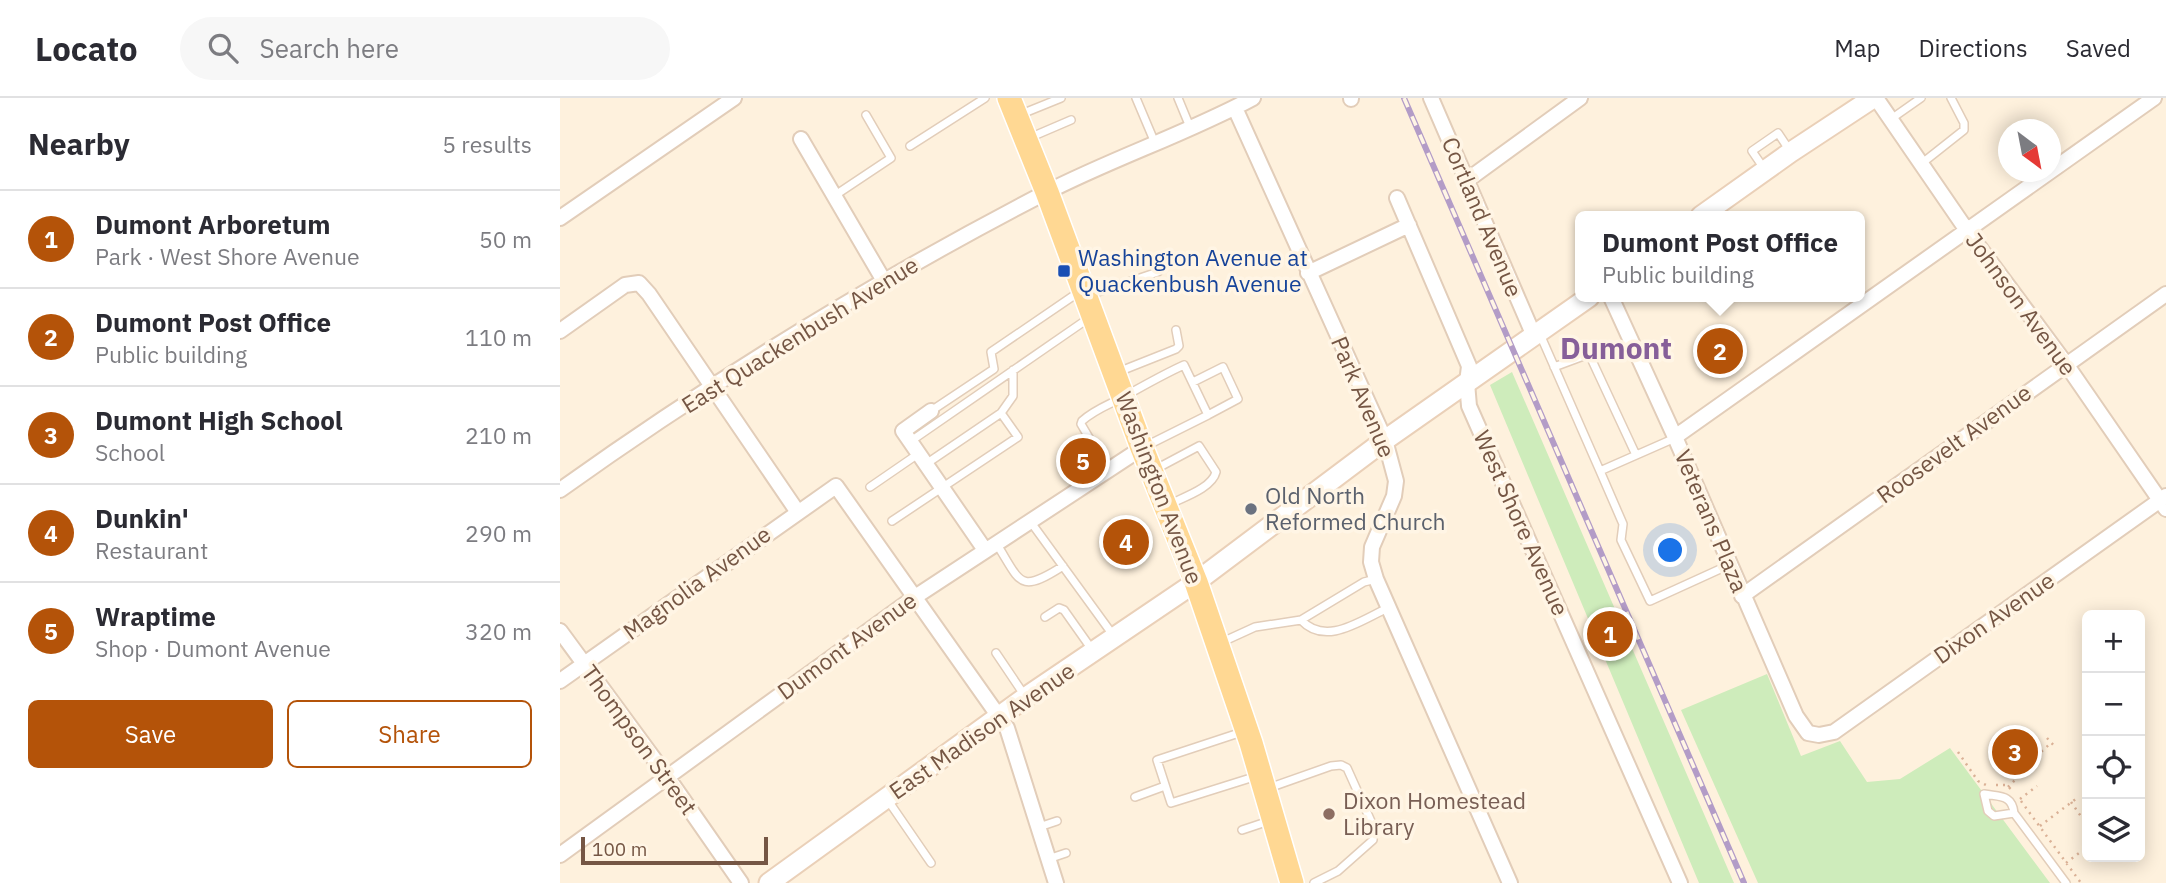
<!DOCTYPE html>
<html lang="en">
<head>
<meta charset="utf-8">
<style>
  body { margin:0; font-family:"IBM Plex Sans",sans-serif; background:#f7f7f7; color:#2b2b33 }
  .controls { position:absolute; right:21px; bottom:21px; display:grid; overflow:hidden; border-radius:10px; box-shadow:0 4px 18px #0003 }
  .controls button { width:63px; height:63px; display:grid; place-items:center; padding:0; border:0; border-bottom:2px solid #e1e1e2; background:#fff; color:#2b2b33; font:35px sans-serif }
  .compass { position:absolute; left:1438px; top:21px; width:63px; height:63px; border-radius:50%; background:#fff; box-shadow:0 4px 18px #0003; rotate:148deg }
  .scale { position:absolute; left:21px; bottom:18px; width:187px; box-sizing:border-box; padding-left:7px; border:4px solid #755644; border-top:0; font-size:19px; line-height:24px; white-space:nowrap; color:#755644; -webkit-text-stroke:5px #fff5e5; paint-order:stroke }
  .you { position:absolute; left:1111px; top:453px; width:24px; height:24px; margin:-18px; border:5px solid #fff; border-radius:50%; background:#1a73e8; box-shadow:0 0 0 10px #1a73e833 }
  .badge { display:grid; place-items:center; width:46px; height:46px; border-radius:50%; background:#b45309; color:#fff; font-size:23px; font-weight:700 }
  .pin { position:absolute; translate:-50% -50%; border:4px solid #fff; box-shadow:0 2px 7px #0006 }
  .popup { position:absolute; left:1015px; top:113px; width:290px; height:91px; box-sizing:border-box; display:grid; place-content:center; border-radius:10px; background:#fff; filter:drop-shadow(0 2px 5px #0005); font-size:23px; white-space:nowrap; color:#7c7c81 }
  .popup b { font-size:26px; color:#2b2b33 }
  .popup::after { content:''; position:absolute; left:50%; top:100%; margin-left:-14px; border:14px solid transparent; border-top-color:#fff }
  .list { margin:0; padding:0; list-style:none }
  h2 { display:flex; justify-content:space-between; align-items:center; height:91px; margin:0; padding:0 28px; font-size:30px }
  h2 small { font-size:23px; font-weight:400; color:#7c7c81 }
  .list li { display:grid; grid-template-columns:46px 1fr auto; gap:21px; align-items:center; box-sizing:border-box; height:98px; padding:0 28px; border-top:2px solid #e1e1e2 }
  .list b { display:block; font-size:26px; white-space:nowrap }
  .list p { margin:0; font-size:23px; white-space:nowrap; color:#7c7c81 }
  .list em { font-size:23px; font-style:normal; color:#7c7c81 }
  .actions { display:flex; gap:14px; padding:21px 28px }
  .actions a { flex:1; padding:16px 0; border:2px solid #b45309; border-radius:10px; text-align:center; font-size:24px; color:#b45309 }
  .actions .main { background:#b45309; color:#fff }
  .icon { flex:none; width:38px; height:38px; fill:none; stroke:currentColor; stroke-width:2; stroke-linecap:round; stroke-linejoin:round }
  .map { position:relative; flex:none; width:1606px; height:785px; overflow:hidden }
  header { display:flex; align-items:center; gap:42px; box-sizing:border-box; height:98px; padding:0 35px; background:#fff; border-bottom:2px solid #e1e1e2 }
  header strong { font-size:33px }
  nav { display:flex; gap:38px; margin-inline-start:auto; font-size:24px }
  .search { width:490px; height:63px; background:#f7f7f7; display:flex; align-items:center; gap:18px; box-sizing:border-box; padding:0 24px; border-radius:38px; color:#7c7c81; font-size:26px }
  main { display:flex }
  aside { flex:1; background:#fff }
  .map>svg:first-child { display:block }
  .green { fill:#ceecbb }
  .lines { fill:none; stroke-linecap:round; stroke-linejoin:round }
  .lane-casing { stroke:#e2cdb9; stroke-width:10 }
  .street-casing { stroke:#e2cdb9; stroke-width:18 }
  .secondary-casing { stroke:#ead0b8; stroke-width:23 }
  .primary-casing { stroke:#fff; stroke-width:26 }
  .path { stroke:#dab196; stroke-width:2.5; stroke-dasharray:2 5; stroke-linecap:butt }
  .lane { stroke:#fff; stroke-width:7 }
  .street { stroke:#fff; stroke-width:14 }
  .secondary { stroke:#fff; stroke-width:19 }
  .primary { stroke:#ffd893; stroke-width:23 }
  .rail-casing { stroke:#b39cc7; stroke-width:6 }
  .rail { stroke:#fff5e5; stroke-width:3.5; stroke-dasharray:10; stroke-linecap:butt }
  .transit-dot { fill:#1a4fb4; stroke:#fff5e5; stroke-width:2.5 }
  .worship-dot { fill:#6b7280; stroke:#fff5e5; stroke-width:2.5 }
  .education-dot { fill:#8d6e63; stroke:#fff5e5; stroke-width:2.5 }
  .labels { text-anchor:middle; stroke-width:7; stroke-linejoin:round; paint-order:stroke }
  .street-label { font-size:23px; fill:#755644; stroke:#fff5e5 }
  .transit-label { font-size:23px; fill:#164399; stroke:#fff5e5; text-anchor:start }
  .worship-label { font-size:23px; fill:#5b616d; stroke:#fff5e5; text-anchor:start }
  .education-label { font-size:23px; fill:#785e54; stroke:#fff5e5; text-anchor:start }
  .district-label { font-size:30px; font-weight:bold; fill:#865f99; stroke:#fff5e5 }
</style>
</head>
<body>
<header>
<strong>Locato</strong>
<div class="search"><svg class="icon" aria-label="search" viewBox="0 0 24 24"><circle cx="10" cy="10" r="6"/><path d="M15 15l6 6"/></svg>Search here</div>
<nav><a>Map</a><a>Directions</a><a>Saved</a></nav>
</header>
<main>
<aside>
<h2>Nearby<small>5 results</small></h2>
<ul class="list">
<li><span class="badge">1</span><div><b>Dumont Arboretum</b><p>Park · West Shore Avenue</p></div><em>50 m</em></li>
<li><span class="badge">2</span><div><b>Dumont Post Office</b><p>Public building</p></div><em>110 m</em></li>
<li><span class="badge">3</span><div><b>Dumont High School</b><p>School</p></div><em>210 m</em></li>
<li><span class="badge">4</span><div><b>Dunkin'</b><p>Restaurant</p></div><em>290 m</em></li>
<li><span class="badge">5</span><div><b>Wraptime</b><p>Shop · Dumont Avenue</p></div><em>320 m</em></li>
</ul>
<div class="actions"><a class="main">Save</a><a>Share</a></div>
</aside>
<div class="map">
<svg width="1606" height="785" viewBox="0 0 1606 785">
  <rect width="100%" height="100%" fill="#fef1dd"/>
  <!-- green -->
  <path class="green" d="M952,274L1174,785H1139L930,287Z
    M1207,576L1241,658L1280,643L1307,684L1340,681L1390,650L1490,785H1198L1121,612Z"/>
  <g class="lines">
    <defs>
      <path id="lane" d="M576,0L595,45
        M618,0L630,29
        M459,17L501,0
        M1331,21L1361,0
        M469,40L511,22
        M350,48L425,0
        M1361,66L1404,32V25L1391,0
        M1205,72L1192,53L1218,35L1230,53
        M274,98L331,60L306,17
        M529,197L598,174
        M979,234L1040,373L1115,340
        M994,269L1029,256L1076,357
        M558,274L616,251L619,248L616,232
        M633,284L663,269L678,301L648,317
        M371,313L434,271L431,254L519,194
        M351,343L529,220
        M366,366L441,315L453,298V272
        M548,372L521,326L522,323C535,311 551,306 565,298C585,287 604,276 624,267L648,317L586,348
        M594,372L639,348L656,374C652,390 624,399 610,406
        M1040,373L1063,426L1061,442L1090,503L1169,467
        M310,389L358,356
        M332,423L458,339L441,315
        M470,423L553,537
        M436,445C461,484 458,497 503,468
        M485,519L499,510L504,512L533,553
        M741,522C766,549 801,522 828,510
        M660,545L695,529L741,522L804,484L816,481
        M436,555L465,598
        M682,634L597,662L611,705L697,678
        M706,691L771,668L781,667L787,670L814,730L813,742L778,773L754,785
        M575,699L605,688
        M327,701L371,765
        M1454,715L1434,718L1428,713L1424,696C1439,699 1452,696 1454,715L1506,785
        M479,729L497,723
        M682,732L709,723
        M488,761L506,755"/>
      <path id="street" d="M791,0V1
        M871,0L974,238
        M1316,0L1408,134L1506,266L1606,411
        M675,10L825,342L836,383L834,398L812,449L811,464L816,481L950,785
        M241,41L324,183
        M906,83L1020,0
        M837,100L909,268L907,285L909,308L1120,785
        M0,120L174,0
        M748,175L849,127
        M1051,199L1115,339L1236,618L1248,635L1259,637L1274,634L1606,398
        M0,233L65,187L79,185L89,196L237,413
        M371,313L343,333L425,452
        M1115,339L1594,0
        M0,392C154,282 317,182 485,95C553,60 626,36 693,0
        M1182,498L1606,196
        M0,533L108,680L181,785
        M0,583L276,388L447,630L496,785
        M0,757L355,499L582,350"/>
      <path id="secondary" d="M1141,118L1231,54L1313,0
        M209,785L466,599L636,484L825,342L1029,199"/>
      <path id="primary" d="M449,0L487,94L582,350L636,484L691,645L732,785"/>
    </defs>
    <!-- lane casing -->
    <use href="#lane" class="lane-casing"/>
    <!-- street casing -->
    <use href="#street" class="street-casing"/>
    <!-- secondary casing -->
    <use href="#secondary" class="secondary-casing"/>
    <!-- primary casing -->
    <use href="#primary" class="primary-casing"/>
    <!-- path -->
    <path class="path" d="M1487,640L1496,650
      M1398,654L1418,683L1426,687
      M1436,687H1446L1452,692
      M1448,689L1459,678L1465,668L1491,645
      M1460,701L1477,688
      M1461,703L1521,785
      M1511,704L1527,727
      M1480,728L1517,700
      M1506,765L1527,749"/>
    <!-- lane -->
    <use href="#lane" class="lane"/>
    <!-- street -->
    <use href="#street" class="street"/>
    <!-- secondary -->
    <use href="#secondary" class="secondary"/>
    <!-- primary -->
    <use href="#primary" class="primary"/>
    <defs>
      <path id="rail" d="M844,0L1184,785"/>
    </defs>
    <!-- rail casing -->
    <use href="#rail" class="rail-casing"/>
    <!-- rail -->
    <use href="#rail" class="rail"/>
  </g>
  <!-- markers -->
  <rect class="transit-dot" x="497" y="166" width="14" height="14" rx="3.5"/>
  <circle class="worship-dot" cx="691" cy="411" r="7"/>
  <circle class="education-dot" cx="769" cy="716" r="7"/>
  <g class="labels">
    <!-- street labels -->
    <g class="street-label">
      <text transform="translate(922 119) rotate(67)" y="8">Cortland Avenue</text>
      <text transform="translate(1461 206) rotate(54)" y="8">Johnson Avenue</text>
      <text transform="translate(240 237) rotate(-32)" y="8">East Quackenbush Avenue</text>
      <text transform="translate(803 299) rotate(67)" y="8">Park Avenue</text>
      <text transform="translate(1394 346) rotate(-36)" y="8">Roosevelt Avenue</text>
      <text transform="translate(599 390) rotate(69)" y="8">Washington Avenue</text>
      <text transform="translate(1151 423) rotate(67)" y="8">Veterans Plaza</text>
      <text transform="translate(961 425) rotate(66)" y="8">West Shore Avenue</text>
      <text transform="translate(137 485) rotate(-36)" y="8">Magnolia Avenue</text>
      <text transform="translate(1434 520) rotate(-35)" y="8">Dixon Avenue</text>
      <text transform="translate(287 548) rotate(-36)" y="8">Dumont Avenue</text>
      <text transform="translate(422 633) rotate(-35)" y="8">East Madison Avenue</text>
      <text transform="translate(79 642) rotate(54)" y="8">Thompson Street</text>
    </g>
    <!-- transit labels -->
    <g class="transit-label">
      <text x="518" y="168">Washington Avenue at<tspan x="518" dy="26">Quackenbush Avenue</tspan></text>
    </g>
    <!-- worship labels -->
    <g class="worship-label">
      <text x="705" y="406">Old North<tspan x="705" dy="26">Reformed Church</tspan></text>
    </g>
    <!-- education labels -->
    <g class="education-label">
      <text x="783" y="711">Dixon Homestead<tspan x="783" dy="26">Library</tspan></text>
    </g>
    <!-- district labels -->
    <g class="district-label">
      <text x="1056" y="261">Dumont</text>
    </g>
  </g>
</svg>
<div class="controls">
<button>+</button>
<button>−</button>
<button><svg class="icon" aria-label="locate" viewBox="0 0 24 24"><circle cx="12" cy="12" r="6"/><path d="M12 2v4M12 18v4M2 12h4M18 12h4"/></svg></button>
<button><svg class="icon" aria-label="layers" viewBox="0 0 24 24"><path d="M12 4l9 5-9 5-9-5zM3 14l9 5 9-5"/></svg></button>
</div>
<svg class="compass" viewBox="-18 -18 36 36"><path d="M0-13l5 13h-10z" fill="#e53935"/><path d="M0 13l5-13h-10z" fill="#7c7c81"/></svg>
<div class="scale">100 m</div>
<div class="you"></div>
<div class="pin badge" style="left:1050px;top:536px">1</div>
<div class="pin badge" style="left:1160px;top:253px">2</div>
<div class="popup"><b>Dumont Post Office</b>Public building</div>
<div class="pin badge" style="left:1455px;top:654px">3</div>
<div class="pin badge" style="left:566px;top:444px">4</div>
<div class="pin badge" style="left:523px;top:363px">5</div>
</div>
</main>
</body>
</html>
